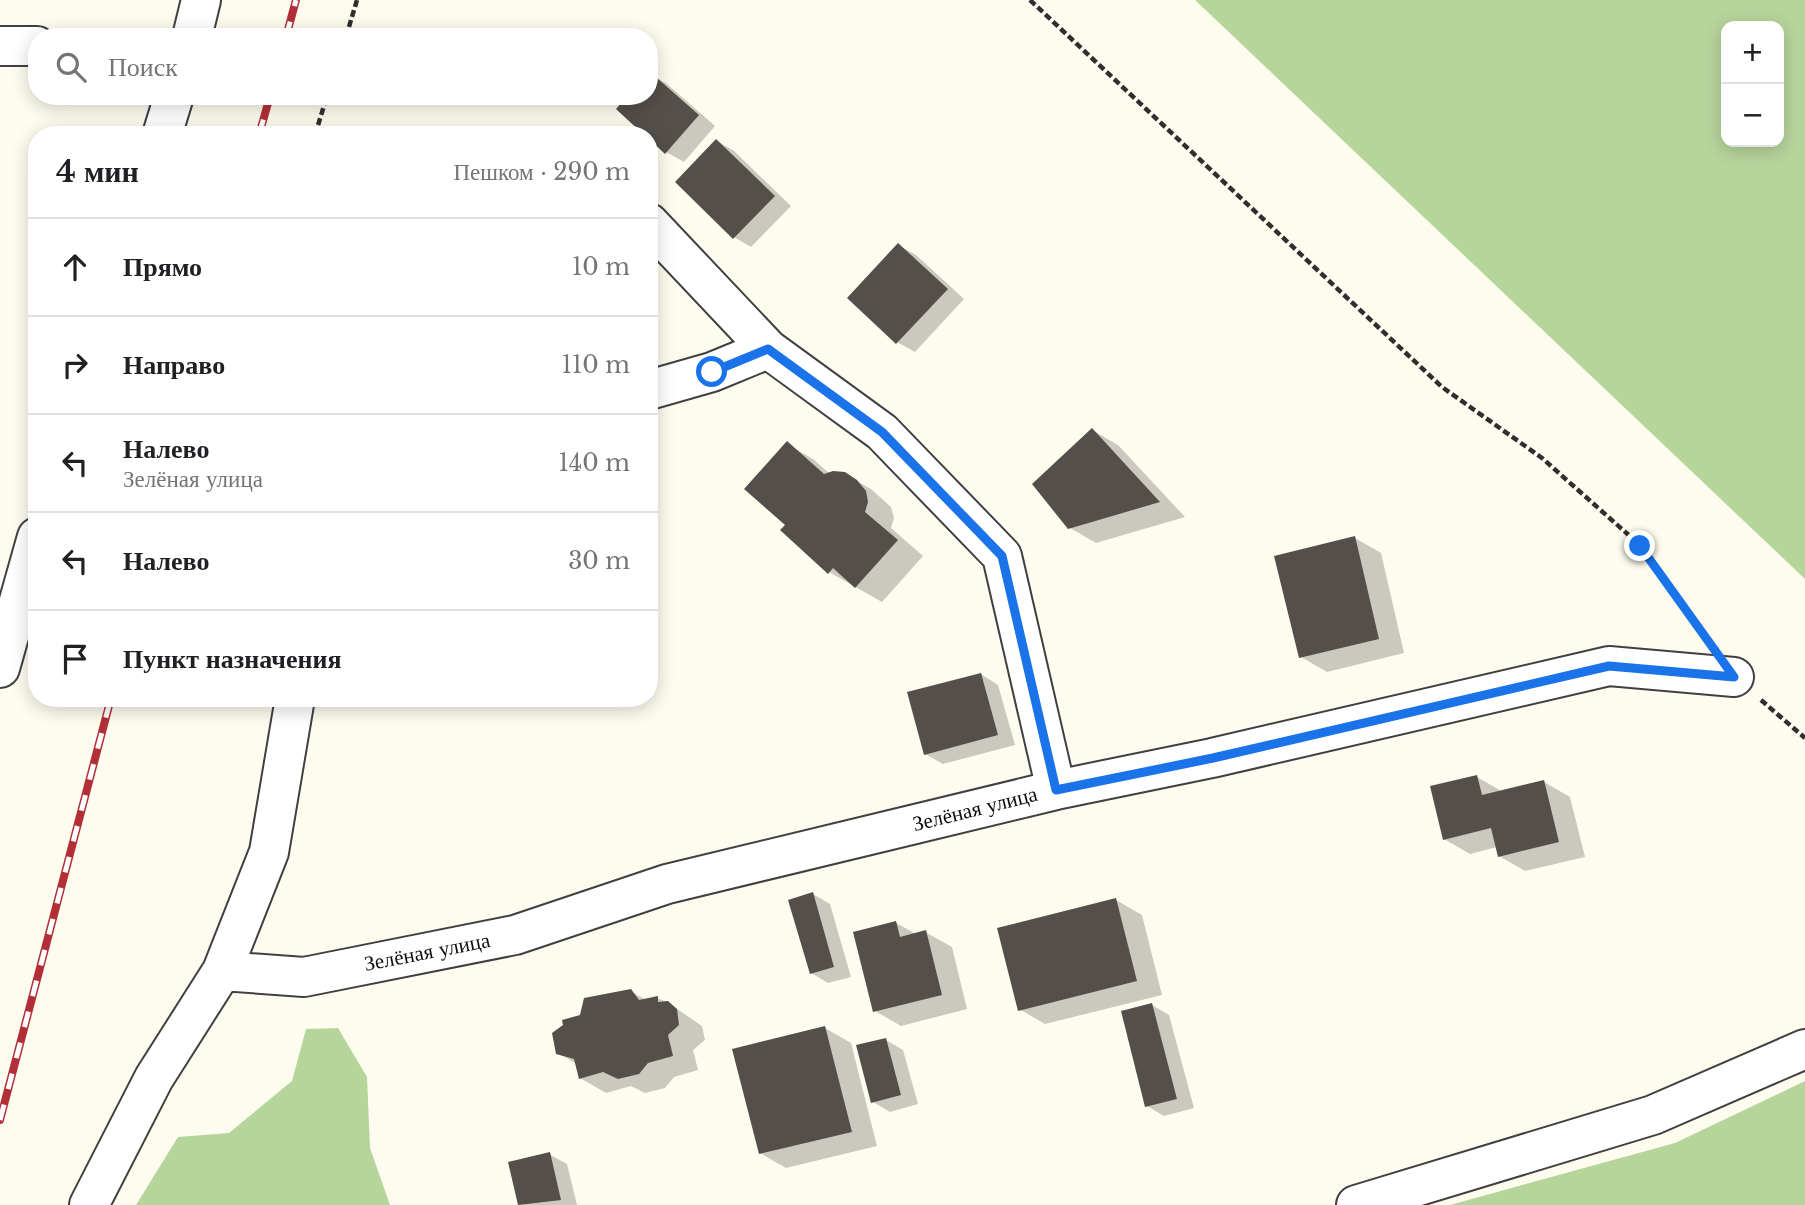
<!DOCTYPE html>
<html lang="ru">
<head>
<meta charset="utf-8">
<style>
  body { margin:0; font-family:"Libre Baskerville",serif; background:#f2f2f2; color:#202124 }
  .controls { position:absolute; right:21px; top:21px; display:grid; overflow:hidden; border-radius:14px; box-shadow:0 4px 18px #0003 }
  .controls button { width:63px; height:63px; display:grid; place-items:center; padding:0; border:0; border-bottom:2px solid #e0e0e0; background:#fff; color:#202124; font:35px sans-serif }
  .stop { position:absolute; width:21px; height:21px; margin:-16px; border:5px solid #1a73e8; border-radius:50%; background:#fff }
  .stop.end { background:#1a73e8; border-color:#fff; box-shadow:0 2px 7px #0008 }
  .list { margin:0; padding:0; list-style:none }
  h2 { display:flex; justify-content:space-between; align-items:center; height:91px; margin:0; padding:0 28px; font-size:30px }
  h2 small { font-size:23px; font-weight:400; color:#757577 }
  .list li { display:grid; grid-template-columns:46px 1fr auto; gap:21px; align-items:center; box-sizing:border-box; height:98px; padding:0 28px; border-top:2px solid #e0e0e0 }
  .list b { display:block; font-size:26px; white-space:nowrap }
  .list p { margin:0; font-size:23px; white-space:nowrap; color:#757577 }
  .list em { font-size:23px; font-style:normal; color:#757577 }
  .icon { flex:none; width:38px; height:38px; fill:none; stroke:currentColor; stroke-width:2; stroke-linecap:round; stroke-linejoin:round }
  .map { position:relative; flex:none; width:1805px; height:1205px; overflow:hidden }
  .search { position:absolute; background:#fff; box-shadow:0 4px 18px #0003; left:28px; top:28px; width:630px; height:77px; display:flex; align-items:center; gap:18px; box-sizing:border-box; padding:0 24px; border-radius:28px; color:#757577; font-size:26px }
  .panel { position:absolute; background:#fff; box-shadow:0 4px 18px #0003; left:28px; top:126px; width:630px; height:581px; border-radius:28px }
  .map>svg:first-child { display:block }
  .forest { fill:#b6d59b; fill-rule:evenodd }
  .shadow { fill:#0003 }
  .building { fill:#554f4b }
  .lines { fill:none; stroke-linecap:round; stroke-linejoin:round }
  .minor-casing { stroke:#404040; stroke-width:42 }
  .path { stroke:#2f2f2f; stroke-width:4.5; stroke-dasharray:7 3.5; stroke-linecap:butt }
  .minor { stroke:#fff; stroke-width:38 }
  .rail-casing { stroke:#b32f38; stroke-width:8 }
  .rail { stroke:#fff; stroke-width:5; stroke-dasharray:16; stroke-linecap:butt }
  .route { stroke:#1a73e8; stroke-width:9 }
  .labels { text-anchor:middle; stroke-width:7; stroke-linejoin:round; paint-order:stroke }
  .street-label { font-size:21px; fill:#0d0d0d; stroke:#fff }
</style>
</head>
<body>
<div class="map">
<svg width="1805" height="1205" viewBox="0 0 1805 1205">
  <rect width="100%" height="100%" fill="#fefbef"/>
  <!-- forest -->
  <path class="forest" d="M1195,0H1805V579ZM1726,26H1779V142H1726Z
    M338,1028L367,1077L370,1148L390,1205H136L178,1137L229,1133L292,1081L306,1029Z
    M1805,1081V1205H1450L1675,1143Z"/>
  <!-- shadow -->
  <path class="shadow" d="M650,74L667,84L715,126L684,162L666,152L649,135Z
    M717,141L734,151L791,206L751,247L734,237Z
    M898,245L916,255L964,299L915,352L897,342Z
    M1092,430L1118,445L1185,517L1096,543L1070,528Z
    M787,444L813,459L830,474H844L871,489L891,507L894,518L891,528L923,556L882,602L829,572L787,525Z
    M1355,538L1381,553L1404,653L1327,672L1301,657Z
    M981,674L998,685L1015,745L943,764L925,754Z
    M1477,777L1503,792L1544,782L1570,797L1585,857L1525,871L1499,856L1497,847L1470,854L1444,839Z
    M813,894L830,904L851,977L828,983L811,973Z
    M1116,900L1142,915L1162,995L1045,1024L1019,1009Z
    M896,923L916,934L925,932L952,947L967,1009L901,1026L875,1011Z
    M630,991L646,1000L657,998L667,1002L702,1026L705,1040L693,1050L698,1070L674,1077L665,1088L645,1093L631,1086L606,1093L580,1078L577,1064L558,1053L581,1016Z
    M1152,1005L1169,1015L1194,1108L1164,1116L1147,1106Z
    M825,1028L851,1043L877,1146L786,1168L760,1153Z
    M886,1040L903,1050L918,1104L890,1112L873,1102Z
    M549,1154L567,1164L577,1205H520L510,1163Z"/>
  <!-- building -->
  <path class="building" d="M649,71L699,115L665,154L649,139V135H644L616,109L627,96H649Z
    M716,139L775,196L733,239L675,182Z
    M898,243L948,289L896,344L847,298Z
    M1092,428L1160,502L1068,529L1032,484Z
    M787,441L824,474L833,471L845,472L857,480L866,491L868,502L865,512L898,540L855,588L833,568L828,574L780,530L785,525L744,489Z
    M1355,536L1379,639L1299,658L1274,556Z
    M981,673L998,735L924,755L907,692Z
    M1477,775L1482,795L1544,780L1559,842L1498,857L1491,828L1443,840L1430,786Z
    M813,892L834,967L810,974L788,900Z
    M1116,898L1137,981L1018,1011L997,928Z
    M896,921L900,937L926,930L942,995L873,1012L853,932Z
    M631,989L639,1000L658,996V1002L668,1001L677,1009L679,1025L668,1035L673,1056L648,1063L639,1074L618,1079L603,1072L579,1079L574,1059L556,1054L552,1033L563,1025L562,1020L580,1015L584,998Z
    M1152,1003L1177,1099L1145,1107L1121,1011Z
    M825,1026L852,1132L759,1154L732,1049Z
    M886,1038L901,1095L871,1103L856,1045Z
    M550,1152L561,1200L518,1205L508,1162Z"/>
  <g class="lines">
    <defs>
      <path id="minor" d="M192,37L201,0
        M0,46H37
        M162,135L174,96
        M649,223L768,349L882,432L1002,556L1056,790
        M649,390L712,372L768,349
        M0,668L37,537
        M222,971L304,977L515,935L667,884L1056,790L1212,758L1609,666L1734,677
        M89,1205L154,1078L222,971L269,852L295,698
        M1356,1205L1653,1115L1805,1049"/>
    </defs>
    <!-- minor casing -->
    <use href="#minor" class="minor-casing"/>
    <!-- path -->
    <path class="path" d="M1030,0L1442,387L1542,458L1641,546L1707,639
      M346,37L357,0
      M315,135L327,96
      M1761,700L1805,738"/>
    <!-- minor -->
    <use href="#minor" class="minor"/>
    <defs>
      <path id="rail" d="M286,37L296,0
        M259,135L270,96
        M0,1120L111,698"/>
    </defs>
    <!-- rail casing -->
    <use href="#rail" class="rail-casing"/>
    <!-- rail -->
    <use href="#rail" class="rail"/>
  </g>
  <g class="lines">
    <!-- route -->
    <path class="route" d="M712,372L768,349L882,432L1002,556L1056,790L1213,758L1609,666L1734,677L1640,546"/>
  </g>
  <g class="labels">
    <!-- street labels -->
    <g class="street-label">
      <text transform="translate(975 809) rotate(-14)" y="7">Зелёная улица</text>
      <text transform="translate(427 952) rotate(-11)" y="7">Зелёная улица</text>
    </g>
  </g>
</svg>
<div class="controls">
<button>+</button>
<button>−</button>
</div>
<div class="stop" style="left:712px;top:372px"></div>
<div class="stop end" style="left:1640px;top:546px"></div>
<div class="search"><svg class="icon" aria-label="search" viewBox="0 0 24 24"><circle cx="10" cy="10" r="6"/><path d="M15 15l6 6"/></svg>Поиск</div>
<section class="panel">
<h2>4 мин<small>Пешком · 290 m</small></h2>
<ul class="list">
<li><svg class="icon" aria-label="ahead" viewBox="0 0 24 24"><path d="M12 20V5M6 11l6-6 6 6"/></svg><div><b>Прямо</b></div><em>10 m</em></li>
<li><svg class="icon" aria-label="right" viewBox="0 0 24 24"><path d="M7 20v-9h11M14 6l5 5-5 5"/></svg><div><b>Направо</b></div><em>110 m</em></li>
<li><svg class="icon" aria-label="left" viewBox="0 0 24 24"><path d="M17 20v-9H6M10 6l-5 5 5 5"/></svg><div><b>Налево</b><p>Зелёная улица</p></div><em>140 m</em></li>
<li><svg class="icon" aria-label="left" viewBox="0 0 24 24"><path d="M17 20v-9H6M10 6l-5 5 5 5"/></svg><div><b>Налево</b></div><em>30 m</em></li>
<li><svg class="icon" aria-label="arrive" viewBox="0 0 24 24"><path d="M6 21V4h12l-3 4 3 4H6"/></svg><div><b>Пункт назначения</b></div></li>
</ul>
</section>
</div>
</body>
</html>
